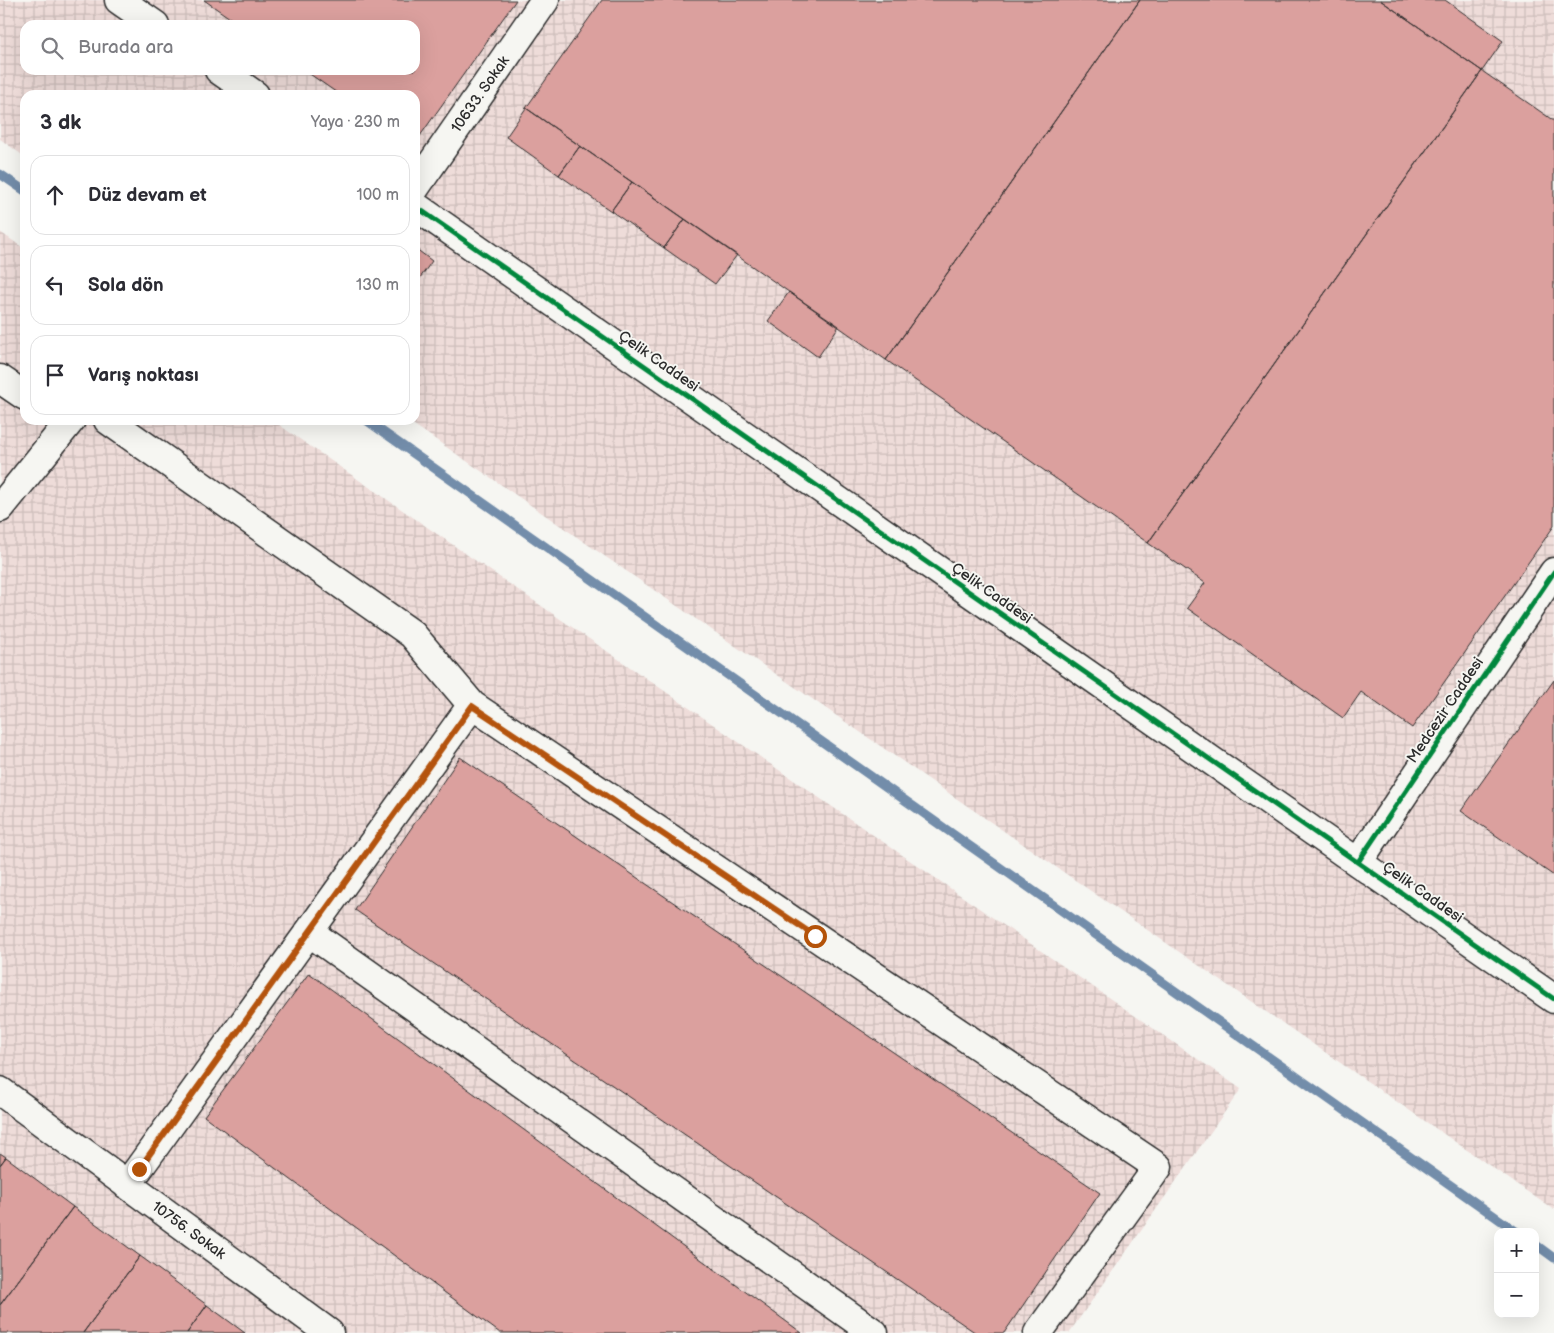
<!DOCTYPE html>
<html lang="tr">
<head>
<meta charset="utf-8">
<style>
  body { margin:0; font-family:"Balsamiq Sans",sans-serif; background:#f2f2f3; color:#2b2b33 }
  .controls { position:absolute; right:15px; bottom:15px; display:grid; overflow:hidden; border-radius:10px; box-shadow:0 5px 20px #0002 }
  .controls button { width:45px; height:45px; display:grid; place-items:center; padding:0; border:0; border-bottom:1px solid #e1e1e2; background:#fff; color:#2b2b33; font:25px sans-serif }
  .stop { position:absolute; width:15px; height:15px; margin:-11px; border:4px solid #b45309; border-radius:50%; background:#fff }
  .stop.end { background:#b45309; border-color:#fff; box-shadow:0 1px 5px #0008 }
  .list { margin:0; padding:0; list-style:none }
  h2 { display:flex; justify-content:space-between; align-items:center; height:65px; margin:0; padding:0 20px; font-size:21px }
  h2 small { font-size:16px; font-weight:400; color:#7c7c81 }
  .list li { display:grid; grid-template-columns:32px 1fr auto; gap:15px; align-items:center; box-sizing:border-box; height:80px; margin:0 10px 10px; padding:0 10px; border:1px solid #e1e1e2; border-radius:15px }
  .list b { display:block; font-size:19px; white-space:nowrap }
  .list em { font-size:16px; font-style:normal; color:#7c7c81 }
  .icon { flex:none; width:28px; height:28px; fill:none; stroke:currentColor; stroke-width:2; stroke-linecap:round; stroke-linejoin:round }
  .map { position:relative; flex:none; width:1554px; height:1333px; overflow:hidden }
  .search { position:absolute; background:#fff; box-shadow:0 5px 20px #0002; left:20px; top:20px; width:400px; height:55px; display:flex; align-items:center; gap:12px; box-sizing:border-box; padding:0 18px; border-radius:15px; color:#7c7c81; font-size:19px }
  .panel { position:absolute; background:#fff; box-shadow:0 5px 20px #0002; left:20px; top:90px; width:400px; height:335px; border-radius:15px }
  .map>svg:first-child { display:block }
  .industrial { fill:url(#industrial-grid); fill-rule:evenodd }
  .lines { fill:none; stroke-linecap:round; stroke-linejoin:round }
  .stream { stroke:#738daa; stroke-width:9 }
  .building { fill:#dba09e; stroke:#2b2b2b }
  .minor-casing { stroke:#2b2b2b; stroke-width:31 }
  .minor { stroke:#f6f6f2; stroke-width:28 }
  .cycleway-casing { stroke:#f6f6f2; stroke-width:8 }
  .cycleway { stroke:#00873e; stroke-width:5 }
  .route { stroke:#b45309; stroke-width:6 }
  .labels { text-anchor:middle; stroke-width:4; stroke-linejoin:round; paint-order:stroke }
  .street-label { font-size:15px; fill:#2b2b2b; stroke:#f6f6f2 }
</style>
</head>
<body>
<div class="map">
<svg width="1554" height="1333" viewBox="0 0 1554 1333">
  <defs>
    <pattern id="industrial-grid" width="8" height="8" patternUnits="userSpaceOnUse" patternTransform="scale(1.25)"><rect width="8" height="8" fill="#eedcd9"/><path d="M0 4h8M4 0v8" fill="none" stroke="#ccbdba"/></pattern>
  </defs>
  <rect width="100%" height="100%" fill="#f6f6f2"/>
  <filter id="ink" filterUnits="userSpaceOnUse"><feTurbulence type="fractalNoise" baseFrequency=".02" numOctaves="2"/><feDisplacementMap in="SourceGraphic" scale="10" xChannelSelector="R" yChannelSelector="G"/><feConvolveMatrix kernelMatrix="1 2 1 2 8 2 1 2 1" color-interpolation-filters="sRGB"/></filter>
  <g filter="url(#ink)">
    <!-- industrial -->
    <path class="industrial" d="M0,0H1554V1210L407,420H415V95H25V157L0,139ZM25,25H415V70H25Z
      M0,232L25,249V420H272L1241,1089L1069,1333H0Z"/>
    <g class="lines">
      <!-- stream -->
      <path class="stream" d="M0,174L25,191
        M366,420L1517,1232
        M1535,1244L1554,1258"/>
    </g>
    <!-- building -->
    <path class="building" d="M204,0H516L415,143V95H340L304,70H415V25H240Z
      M602,0H1140L886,360L526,108Z
      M1140,0H1380L1482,71L1148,543L886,360Z
      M1380,0H1445L1503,41L1482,71Z
      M1482,71L1554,121V526L1412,728L1361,692L1343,718L1187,608L1205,583L1148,543Z
      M526,108L580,146L559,175L506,137Z
      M580,146L632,182L611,211L559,175Z
      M632,182L685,219L664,248L611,211Z
      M685,219L737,255L715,284L664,248Z
      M415,248L432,261L415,285Z
      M789,292L839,326L818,357L768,321Z
      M1554,680V876L1461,811Z
      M460,757L1100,1193L1004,1333H976L355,910Z
      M309,973L802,1333H500L204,1116Z
      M0,1153L6,1157L0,1165Z
      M6,1157L73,1207L0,1305V1165Z
      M73,1207L140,1256L83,1333H0V1305Z
      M140,1256L207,1305L187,1333H83Z
      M207,1305L245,1333H187Z"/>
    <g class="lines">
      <defs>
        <path id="minor" d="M119,0L155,25
          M219,70L255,95
          M415,188L545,0
          M415,206L1554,999
          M0,379L25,396
          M108,420L412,634L472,705L1158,1167L1038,1333
          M0,508L71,420
          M1358,862L1554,572
          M309,932L874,1333
          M0,1091L329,1333
          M127,1185L472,705"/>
      </defs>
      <!-- minor casing -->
      <use href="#minor" class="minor-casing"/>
      <!-- minor -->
      <use href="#minor" class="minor"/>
      <defs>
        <path id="cycleway" d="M415,206L1554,999
          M1358,862L1554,572"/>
      </defs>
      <!-- cycleway casing -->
      <use href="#cycleway" class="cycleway-casing"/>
      <!-- cycleway -->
      <use href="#cycleway" class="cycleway"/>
    </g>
  </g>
  <g class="lines" filter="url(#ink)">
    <!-- route -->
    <path class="route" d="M139,1169L472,706L815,936"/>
  </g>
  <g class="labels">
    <!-- street labels -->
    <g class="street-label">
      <text transform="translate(480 94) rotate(-55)" y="5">10633. Sokak</text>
      <text transform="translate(659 361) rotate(35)" y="5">Çelik Caddesi</text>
      <text transform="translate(992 593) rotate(35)" y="5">Çelik Caddesi</text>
      <text transform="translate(1445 710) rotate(-56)" y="5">Medcezir Caddesi</text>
      <text transform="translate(1423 892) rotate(35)" y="5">Çelik Caddesi</text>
      <text transform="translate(189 1230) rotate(36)" y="5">10756. Sokak</text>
    </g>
  </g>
</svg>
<div class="controls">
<button>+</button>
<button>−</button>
</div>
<div class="stop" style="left:815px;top:936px"></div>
<div class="stop end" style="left:139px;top:1169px"></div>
<div class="search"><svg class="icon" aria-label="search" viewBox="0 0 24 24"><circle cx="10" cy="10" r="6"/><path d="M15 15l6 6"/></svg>Burada ara</div>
<section class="panel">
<h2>3 dk<small>Yaya · 230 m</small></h2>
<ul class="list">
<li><svg class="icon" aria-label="ahead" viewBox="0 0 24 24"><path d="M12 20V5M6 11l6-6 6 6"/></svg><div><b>Düz devam et</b></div><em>100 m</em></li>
<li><svg class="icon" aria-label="left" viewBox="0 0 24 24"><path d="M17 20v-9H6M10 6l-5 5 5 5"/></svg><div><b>Sola dön</b></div><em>130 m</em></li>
<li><svg class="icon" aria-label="arrive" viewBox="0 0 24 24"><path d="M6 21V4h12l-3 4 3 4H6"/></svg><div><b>Varış noktası</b></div></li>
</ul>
</section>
</div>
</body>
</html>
